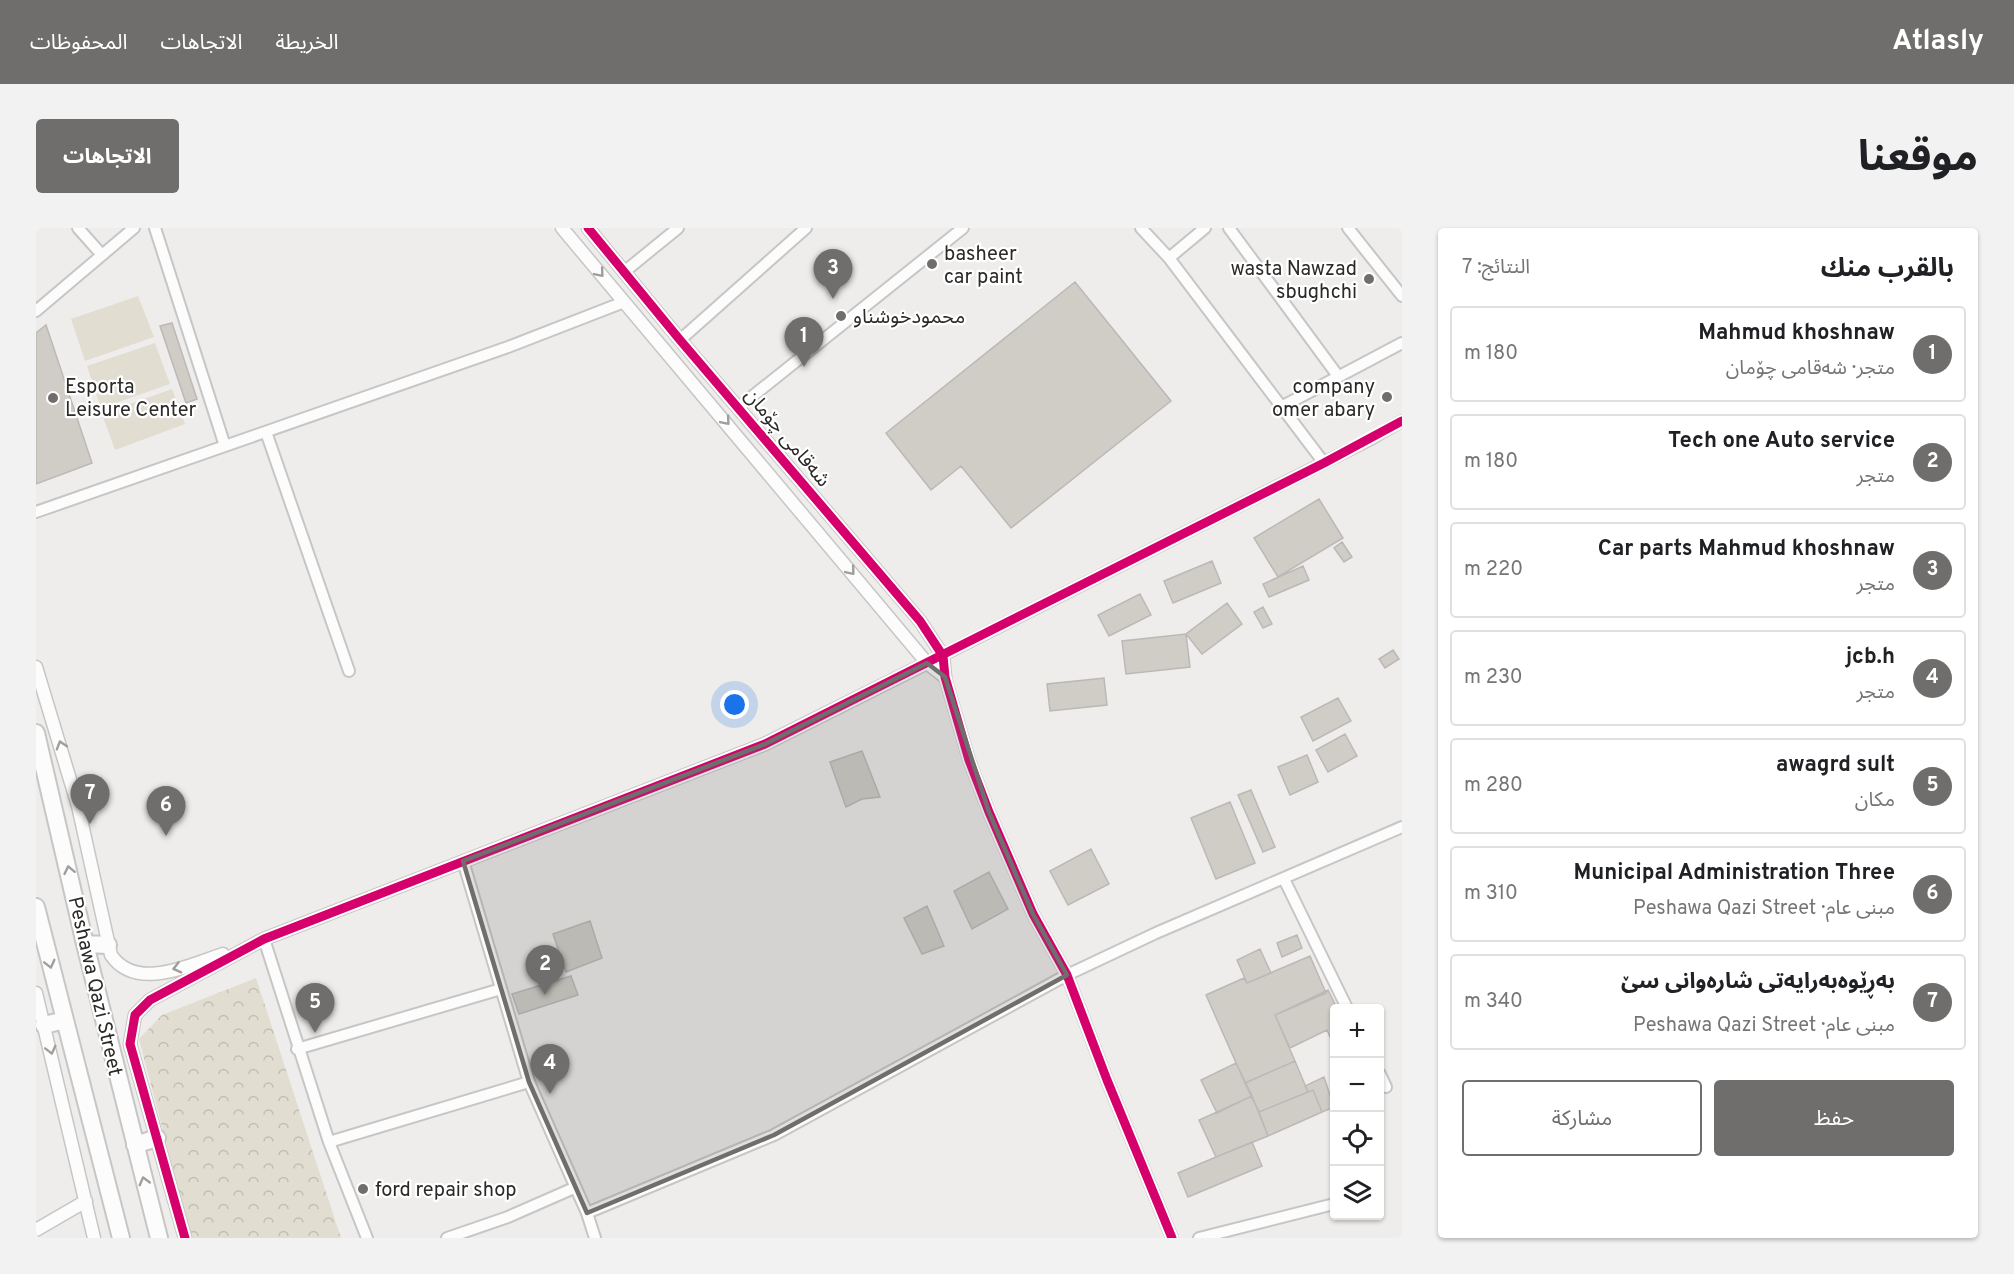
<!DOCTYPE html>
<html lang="ar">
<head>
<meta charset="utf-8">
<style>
  body { margin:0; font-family:Overpass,"Noto Sans Arabic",sans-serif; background:#f2f2f2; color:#202124; direction:rtl }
  .controls { position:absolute; right:18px; bottom:18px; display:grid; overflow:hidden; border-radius:6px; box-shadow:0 2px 4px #0004 }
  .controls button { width:54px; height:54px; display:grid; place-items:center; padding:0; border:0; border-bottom:2px solid #e0e0e0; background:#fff; color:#202124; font:30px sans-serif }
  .you { position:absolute; left:699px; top:477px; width:21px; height:21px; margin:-15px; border:4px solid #fff; border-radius:50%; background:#1a73e8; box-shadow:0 0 0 9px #1a73e833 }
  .badge { display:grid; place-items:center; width:39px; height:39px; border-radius:50%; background:#6f6e6d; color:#fff; font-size:20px; font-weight:700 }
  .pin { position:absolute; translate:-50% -50px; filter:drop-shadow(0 2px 3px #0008) }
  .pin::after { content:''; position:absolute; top:32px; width:21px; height:18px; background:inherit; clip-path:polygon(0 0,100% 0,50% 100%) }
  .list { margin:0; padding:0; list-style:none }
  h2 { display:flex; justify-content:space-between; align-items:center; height:78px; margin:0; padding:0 24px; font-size:26px }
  h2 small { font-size:20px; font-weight:400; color:#757577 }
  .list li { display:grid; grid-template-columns:39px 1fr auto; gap:18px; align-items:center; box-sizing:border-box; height:96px; margin:0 12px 12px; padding:0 12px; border:2px solid #e0e0e0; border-radius:6px }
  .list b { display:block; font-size:22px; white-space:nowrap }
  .list p { margin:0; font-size:20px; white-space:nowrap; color:#757577 }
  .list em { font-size:20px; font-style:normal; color:#757577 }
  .actions { display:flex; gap:12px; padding:18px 24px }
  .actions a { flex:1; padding:14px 0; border:2px solid #6f6e6d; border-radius:6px; text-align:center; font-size:21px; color:#6f6e6d }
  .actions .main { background:#6f6e6d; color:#fff }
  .icon { flex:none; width:33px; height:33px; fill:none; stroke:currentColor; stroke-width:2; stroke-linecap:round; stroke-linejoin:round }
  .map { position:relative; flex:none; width:1366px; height:1010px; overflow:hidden; direction:ltr; border-radius:6px }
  header { display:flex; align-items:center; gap:36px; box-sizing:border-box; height:84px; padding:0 30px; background:#6f6e6d; color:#fff }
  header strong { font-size:28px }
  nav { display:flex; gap:33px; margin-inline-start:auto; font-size:21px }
  .intro { display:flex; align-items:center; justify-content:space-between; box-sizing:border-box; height:144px; padding:0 36px }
  h1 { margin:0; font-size:42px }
  .button { padding:15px 27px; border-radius:6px; background:#6f6e6d; color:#fff; font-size:21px; font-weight:700 }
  main { display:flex; gap:36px; padding:0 36px }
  aside { flex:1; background:#fff; border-radius:6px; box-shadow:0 2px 4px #0004 }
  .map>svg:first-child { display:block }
  .grass { fill:#e2ddd1 }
  .forest { fill:url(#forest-crowns) }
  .building { fill:#d0cdc6; stroke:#bab9b7; stroke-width:1.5 }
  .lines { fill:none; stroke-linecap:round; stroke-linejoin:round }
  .minor-casing { stroke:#c7c6c4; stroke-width:14 }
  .tertiary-casing { stroke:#c7c6c4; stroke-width:15 }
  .trunk-casing { stroke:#c7c6c4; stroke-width:20 }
  .minor { stroke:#fcfcfc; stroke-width:10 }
  .tertiary { stroke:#fcfcfc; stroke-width:12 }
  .trunk { stroke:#fcfcfc; stroke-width:16 }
  .cycleway-casing { stroke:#fff; stroke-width:13 }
  .cycleway { stroke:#d6006c; stroke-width:9 }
  .oneway { stroke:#9e9e9d }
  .marked { fill:#6f6e6d; fill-opacity:0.2; stroke:#6f6e6d; stroke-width:4.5; stroke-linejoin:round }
  .poi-dot { fill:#6f6e6d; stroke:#fff; stroke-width:2 }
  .labels { text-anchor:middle; stroke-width:4.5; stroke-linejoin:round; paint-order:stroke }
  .poi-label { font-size:20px; fill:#2b2a29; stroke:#fff; text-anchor:start }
  .street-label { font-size:20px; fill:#2b2a29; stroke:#fff }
</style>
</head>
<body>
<header>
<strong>Atlasly</strong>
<nav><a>الخريطة</a><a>الاتجاهات</a><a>المحفوظات</a></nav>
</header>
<div class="intro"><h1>موقعنا</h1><a class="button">الاتجاهات</a></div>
<main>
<aside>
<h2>بالقرب منك<small>النتائج: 7</small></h2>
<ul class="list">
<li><span class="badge">1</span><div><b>Mahmud khoshnaw</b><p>متجر · شەقامی چۆمان</p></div><em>180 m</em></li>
<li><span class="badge">2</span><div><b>Tech one Auto service</b><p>متجر</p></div><em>180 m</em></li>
<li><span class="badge">3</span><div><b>Car parts Mahmud khoshnaw</b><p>متجر</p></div><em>220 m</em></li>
<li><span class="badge">4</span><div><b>jcb.h</b><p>متجر</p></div><em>230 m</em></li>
<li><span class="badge">5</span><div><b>awagrd sult</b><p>مكان</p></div><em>280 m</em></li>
<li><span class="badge">6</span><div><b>Municipal Administration Three</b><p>مبنى عام · Peshawa Qazi Street</p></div><em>310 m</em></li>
<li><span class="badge">7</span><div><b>بەڕێوەبەرایەتی شارەوانی سێ</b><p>مبنى عام · Peshawa Qazi Street</p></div><em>340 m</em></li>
</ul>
<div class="actions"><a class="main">حفظ</a><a>مشاركة</a></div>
</aside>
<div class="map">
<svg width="1366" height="1010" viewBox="0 0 1366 1010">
  <defs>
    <pattern id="forest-crowns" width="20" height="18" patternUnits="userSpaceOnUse" patternTransform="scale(1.5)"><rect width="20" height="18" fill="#e2ddd1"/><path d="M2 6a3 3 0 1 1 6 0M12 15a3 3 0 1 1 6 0" fill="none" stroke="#c2beb3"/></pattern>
  </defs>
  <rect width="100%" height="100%" fill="#eeedeb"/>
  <!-- grass -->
  <path class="grass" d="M102,68L118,109L49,133L35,91Z
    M119,115L134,156L65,180L51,138Z
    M136,161L149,196L79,222L66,186Z"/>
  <!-- forest -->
  <path class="forest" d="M220,750L305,1010H155L103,811L126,787Z"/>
  <!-- building -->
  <path class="building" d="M1039,54L1135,173L975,300L925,238L895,262L850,205Z
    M136,95L161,171L150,175L124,98Z
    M10,97L56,235L0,256V105Z
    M1283,271L1307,310L1242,349L1218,310Z
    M1306,314L1316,329L1308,334L1298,320Z
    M1176,333L1185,355L1137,375L1128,353Z
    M1267,338L1273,352L1233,369L1227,356Z
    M1104,366L1115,387L1073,408L1062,387Z
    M1191,375L1206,396L1166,426L1150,406Z
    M1227,379L1236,396L1227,400L1218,384Z
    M1150,406L1154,439L1090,446L1086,413Z
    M1357,422L1363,431L1349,440L1343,431Z
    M1068,450L1071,477L1014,483L1011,456Z
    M1302,470L1315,493L1277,513L1265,489Z
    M1309,506L1321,528L1292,544L1280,522Z
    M826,523L844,569L826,571L810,579L794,534Z
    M1271,527L1282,554L1254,567L1242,539Z
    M1215,562L1239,619L1227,624L1202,567Z
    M1194,574L1219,635L1180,651L1155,590Z
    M1055,621L1073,656L1032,677L1014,643Z
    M953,644L972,681L936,701L918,663Z
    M891,678L908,718L886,726L868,690Z
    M554,693L566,730L530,744L517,706Z
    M1261,707L1266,720L1246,729L1241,715Z
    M1224,721L1235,745L1211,755L1201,732Z
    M1274,728L1290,765L1239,787L1259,833L1209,855L1170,767L1208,750L1211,755Z
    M535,748L542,767L483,786L476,766Z
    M1292,762L1301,780H1298V818L1291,802L1254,820L1239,787Z
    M1259,833L1272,864L1223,884L1209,855Z
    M1200,835L1216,868L1181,885L1165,852Z
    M1288,849L1298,879L1286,884L1277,862L1272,864L1269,858Z
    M1277,862L1286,884L1232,908L1223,884Z
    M1216,868L1232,908L1180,929L1163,892Z
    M1216,914L1226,938L1152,969L1142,945Z"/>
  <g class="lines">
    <defs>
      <path id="minor" d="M42,0L66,27
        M119,0L189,218
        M1105,0L1133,30L1288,235
        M1193,0L1302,148
        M1312,0L1366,68
        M1133,30L1169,0
        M588,44L642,0
        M0,83L98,0
        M644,112L770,0
        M1247,178L1366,115
        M703,179L927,0
        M230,204L313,443
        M0,284L472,119L588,74
        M891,435L1335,211L1366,193
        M909,449L933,532L953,584L997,686L1031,747L1071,852L1136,1010
        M427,633L493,854L551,985L559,1010
        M1248,651L1311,780
        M228,711L293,914L331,1010
        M261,821L465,761
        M1344,846L1350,859
        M293,914L493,854
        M551,985L738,907L1031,747L1120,705L1366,599
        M411,1010L472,989L538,960
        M1163,1010L1298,976"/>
      <path id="tertiary" d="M526,0L891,435L909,449
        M552,0L644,112L884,393L907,428L909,449
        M0,439L42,578L75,727C100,764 154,737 187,726
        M0,765L58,1010
        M0,1002L50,973
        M149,1010L94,816L99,787L114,772L228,711L729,516L891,435"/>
      <path id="trunk" d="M0,505L49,716L123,1010
        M0,679L85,1010
        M49,716L72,717
        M8,797L29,792
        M99,917L121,910"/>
    </defs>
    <!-- minor casing -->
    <use href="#minor" class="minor-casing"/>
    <!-- tertiary casing -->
    <use href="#tertiary" class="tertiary-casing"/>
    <!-- trunk casing -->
    <use href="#trunk" class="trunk-casing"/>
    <!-- minor -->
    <use href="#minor" class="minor"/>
    <!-- tertiary -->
    <use href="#tertiary" class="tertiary"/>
    <!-- trunk -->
    <use href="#trunk" class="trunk"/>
    <defs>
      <path id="cycleway" d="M552,0L644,112L884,393L907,428L909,449L933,532L953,584L997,686L1031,747L1071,852L1136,1010
        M149,1010L94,816L99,787L114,772L228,711L729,516L1288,235L1366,193"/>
    </defs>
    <!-- cycleway casing -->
    <use href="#cycleway" class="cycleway-casing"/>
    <!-- cycleway -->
    <use href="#cycleway" class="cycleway"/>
  </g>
  <!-- one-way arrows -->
  <defs><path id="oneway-chevron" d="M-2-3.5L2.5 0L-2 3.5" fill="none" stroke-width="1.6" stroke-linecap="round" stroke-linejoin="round" transform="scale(1.5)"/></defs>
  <g class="oneway">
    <use href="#oneway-chevron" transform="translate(564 45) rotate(50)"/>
    <use href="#oneway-chevron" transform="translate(690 193) rotate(50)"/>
    <use href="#oneway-chevron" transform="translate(815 343) rotate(50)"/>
    <use href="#oneway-chevron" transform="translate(25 517) rotate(-107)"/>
    <use href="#oneway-chevron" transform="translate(33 642) rotate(-102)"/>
    <use href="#oneway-chevron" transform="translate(14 736) rotate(76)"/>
    <use href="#oneway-chevron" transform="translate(141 740) rotate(166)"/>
    <use href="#oneway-chevron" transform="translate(15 822) rotate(76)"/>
    <use href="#oneway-chevron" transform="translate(108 953) rotate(-105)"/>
  </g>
  <!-- marked area -->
  <path class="marked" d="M891,435L909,449L953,584L997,686L1031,747L738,907L551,985L493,854L427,633L729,516Z"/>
  <!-- markers -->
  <g class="poi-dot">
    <circle cx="896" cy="36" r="6"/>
    <circle cx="1333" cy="51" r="6"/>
    <circle cx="805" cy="88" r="6"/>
    <circle cx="1351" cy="169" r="6"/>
    <circle cx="17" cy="170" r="6"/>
    <circle cx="327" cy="961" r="6"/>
  </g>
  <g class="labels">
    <!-- poi labels -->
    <g class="poi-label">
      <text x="908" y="32">basheer<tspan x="908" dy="23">car paint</tspan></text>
      <text x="1321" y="47" text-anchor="end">wasta Nawzad<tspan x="1321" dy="23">sbughchi</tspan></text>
      <text x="817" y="95">محمودخوشناو</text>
      <text x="29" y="165">Esporta<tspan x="29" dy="23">Leisure Center</tspan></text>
      <text x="1339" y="165" text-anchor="end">company<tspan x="1339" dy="23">omer abary</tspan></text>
      <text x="339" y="968">ford repair shop</text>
    </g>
    <!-- street labels -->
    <g class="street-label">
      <text transform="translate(752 209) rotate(50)" y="7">شەقامی چۆمان</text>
      <text transform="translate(60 758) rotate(77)" y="7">Peshawa Qazi Street</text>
    </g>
  </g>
</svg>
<div class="controls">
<button>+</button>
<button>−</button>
<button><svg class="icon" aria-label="locate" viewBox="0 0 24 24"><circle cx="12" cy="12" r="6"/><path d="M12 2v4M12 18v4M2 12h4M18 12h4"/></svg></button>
<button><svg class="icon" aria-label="layers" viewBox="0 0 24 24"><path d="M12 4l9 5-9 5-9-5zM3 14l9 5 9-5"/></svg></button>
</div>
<div class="you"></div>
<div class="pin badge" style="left:768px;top:139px">1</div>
<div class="pin badge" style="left:509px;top:767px">2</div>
<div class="pin badge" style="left:797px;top:71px">3</div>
<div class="pin badge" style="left:514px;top:866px">4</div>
<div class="pin badge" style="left:279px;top:805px">5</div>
<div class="pin badge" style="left:130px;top:608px">6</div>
<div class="pin badge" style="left:54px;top:596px">7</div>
</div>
</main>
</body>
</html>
